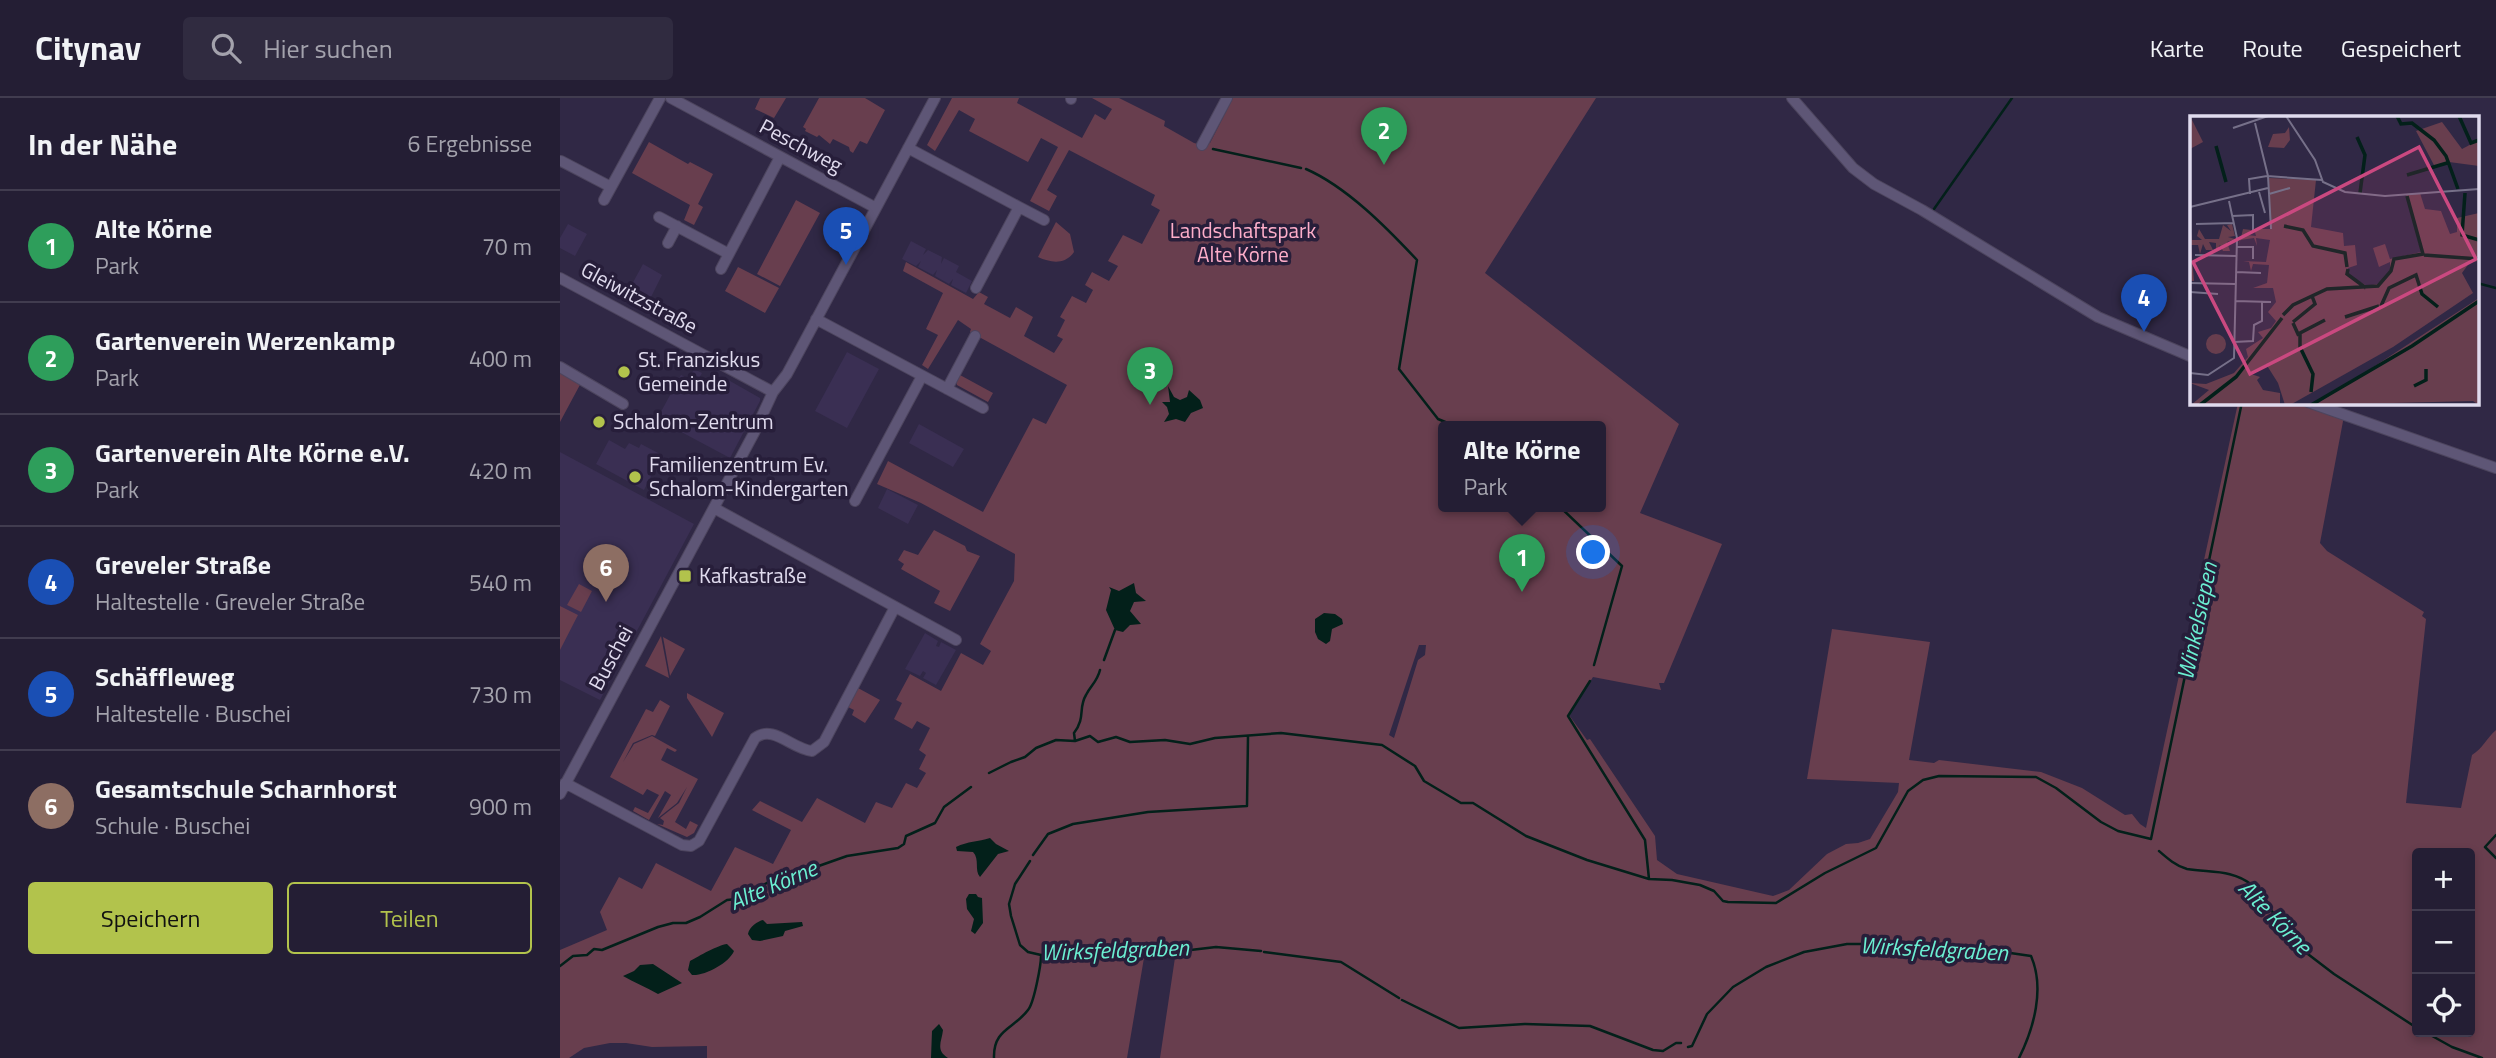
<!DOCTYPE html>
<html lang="de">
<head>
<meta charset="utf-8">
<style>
  body { margin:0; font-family:"Titillium Web",sans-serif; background:#302b40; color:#f1f3f6 }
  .controls { position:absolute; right:21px; bottom:21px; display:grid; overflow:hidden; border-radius:7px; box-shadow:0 4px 10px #0003 }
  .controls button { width:63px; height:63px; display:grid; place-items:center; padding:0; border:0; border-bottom:2px solid #413c4f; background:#241e34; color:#f1f3f6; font:35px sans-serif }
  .you { position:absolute; left:1034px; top:455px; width:24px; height:24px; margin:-18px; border:5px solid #fff; border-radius:50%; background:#1a73e8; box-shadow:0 0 0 10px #1a73e833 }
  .badge { display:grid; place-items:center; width:46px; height:46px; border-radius:50%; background:#b2c34c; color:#fff; font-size:23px; font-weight:700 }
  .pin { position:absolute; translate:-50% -58px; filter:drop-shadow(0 2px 4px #0008) }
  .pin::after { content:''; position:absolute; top:37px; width:24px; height:21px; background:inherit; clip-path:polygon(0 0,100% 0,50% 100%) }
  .popup { position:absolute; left:878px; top:323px; width:168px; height:91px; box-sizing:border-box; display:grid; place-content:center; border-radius:7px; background:#241e34; filter:drop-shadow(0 2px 5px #0005); font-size:23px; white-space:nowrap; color:#a3a2ac }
  .popup b { font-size:26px; color:#f1f3f6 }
  .popup::after { content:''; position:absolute; left:50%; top:100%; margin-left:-14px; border:14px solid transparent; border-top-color:#241e34 }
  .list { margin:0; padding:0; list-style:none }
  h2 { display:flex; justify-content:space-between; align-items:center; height:91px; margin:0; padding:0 28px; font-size:30px }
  h2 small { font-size:23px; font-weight:400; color:#a3a2ac }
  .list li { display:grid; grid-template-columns:46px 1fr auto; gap:21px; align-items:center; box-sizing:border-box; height:112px; padding:0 28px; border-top:2px solid #413c4f }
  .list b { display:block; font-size:26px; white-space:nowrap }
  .list p { margin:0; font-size:23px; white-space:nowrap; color:#a3a2ac }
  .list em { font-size:23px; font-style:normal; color:#a3a2ac }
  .actions { display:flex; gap:14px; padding:21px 28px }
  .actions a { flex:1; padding:16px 0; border:2px solid #b2c34c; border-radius:7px; text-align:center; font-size:24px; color:#b2c34c }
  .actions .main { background:#b2c34c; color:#111 }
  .icon { flex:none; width:38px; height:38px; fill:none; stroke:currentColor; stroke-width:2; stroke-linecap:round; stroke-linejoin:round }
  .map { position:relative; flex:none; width:1936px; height:960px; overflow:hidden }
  header { display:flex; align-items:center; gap:42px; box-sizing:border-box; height:98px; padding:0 35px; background:#241e34; border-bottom:2px solid #413c4f }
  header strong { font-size:33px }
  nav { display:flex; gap:38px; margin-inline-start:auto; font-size:24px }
  .search { width:490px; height:63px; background:#302b40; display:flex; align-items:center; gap:18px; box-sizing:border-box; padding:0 24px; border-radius:7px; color:#a3a2ac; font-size:26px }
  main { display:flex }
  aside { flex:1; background:#241e34 }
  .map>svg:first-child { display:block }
  .built { fill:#3a2f53 }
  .green { fill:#683e4e; fill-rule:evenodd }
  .water { fill:#03201a }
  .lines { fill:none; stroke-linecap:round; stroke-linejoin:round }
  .stream { stroke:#03201a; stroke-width:2.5 }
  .minor-casing { stroke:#4d455e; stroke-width:12 }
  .minor { stroke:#5e5676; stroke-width:10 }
  .poi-dot { fill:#b2c34c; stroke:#271e3a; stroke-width:2.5 }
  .labels { text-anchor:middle; stroke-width:7; stroke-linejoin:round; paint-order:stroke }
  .street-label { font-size:21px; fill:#e0dbee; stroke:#271e3a }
  .park-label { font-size:21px; fill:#feaeca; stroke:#271e3a }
  .poi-label { font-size:21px; fill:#e0dbee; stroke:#271e3a; text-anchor:start }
  .water-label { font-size:23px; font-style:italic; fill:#6befd2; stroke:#271e3a }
  .inset-river { fill:none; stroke:#03201a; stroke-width:3.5 }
  .inset-road { fill:none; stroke:#767089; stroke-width:2 }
  .view { fill:#ca4980; fill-opacity:0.15; stroke:#ca4980; stroke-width:3.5 }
  .inset-edge { fill:none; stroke:#e0dbee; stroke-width:3.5 }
</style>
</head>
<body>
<header>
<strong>Citynav</strong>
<div class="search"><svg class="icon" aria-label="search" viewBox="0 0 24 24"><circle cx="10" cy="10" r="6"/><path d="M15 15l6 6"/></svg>Hier suchen</div>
<nav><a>Karte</a><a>Route</a><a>Gespeichert</a></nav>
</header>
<main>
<aside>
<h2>In der Nähe<small>6 Ergebnisse</small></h2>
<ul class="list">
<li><span class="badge" style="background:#2e9e5b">1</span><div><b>Alte Körne</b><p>Park</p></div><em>70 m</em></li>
<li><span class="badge" style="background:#2e9e5b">2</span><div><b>Gartenverein Werzenkamp</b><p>Park</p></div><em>400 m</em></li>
<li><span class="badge" style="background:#2e9e5b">3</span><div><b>Gartenverein Alte Körne e.V.</b><p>Park</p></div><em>420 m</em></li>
<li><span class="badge" style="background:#1a4fb4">4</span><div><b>Greveler Straße</b><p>Haltestelle · Greveler Straße</p></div><em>540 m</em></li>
<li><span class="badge" style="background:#1a4fb4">5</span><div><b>Schäffleweg</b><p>Haltestelle · Buschei</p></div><em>730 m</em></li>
<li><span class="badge" style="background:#8d6e63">6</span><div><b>Gesamtschule Scharnhorst</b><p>Schule · Buschei</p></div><em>900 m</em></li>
</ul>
<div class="actions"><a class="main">Speichern</a><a>Teilen</a></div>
</aside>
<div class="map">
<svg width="1936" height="960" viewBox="0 0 1936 960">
  <rect width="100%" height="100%" fill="#302845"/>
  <!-- built -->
  <path class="built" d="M8,126L27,136L15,158L0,150V140Z
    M351,143L366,151L363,157L368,152L382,159L381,166L384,160L399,168L396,174L412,183L406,195L391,187L393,181L389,186L375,178L377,172L373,177L358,169L361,163L356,168L342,161Z
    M83,166L102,177L91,199L71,188Z
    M287,254L319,271L287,330L255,313Z
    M134,271L142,275L136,286L150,294L153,285L158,287L163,279L200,300V303L170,360L97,321L121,277L129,281Z
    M359,326L404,351L393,369L349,345Z
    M49,342L65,351L69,345L79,350L81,346L102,357L84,392L36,366Z
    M0,354L134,426L40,602L0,582Z
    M327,391L358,407L348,426L318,410Z
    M365,535L378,543L376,548L379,549L381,544L396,552L376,587L363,580L366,575L363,573L360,578L345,571Z"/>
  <!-- green -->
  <path class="green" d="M200,0H226L214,20L195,11Z
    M259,0H305L325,12L307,46L300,43L293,55L290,53L289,49L273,41L270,46L259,37L257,39L245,33L246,31L243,29Z
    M392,0H459L457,5L522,40L535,16L545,22L552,11L532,0H559L605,23L604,28L634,45L642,47L650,45L673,0H1036L925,175L1119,326L1080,415L1162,446L1104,585H1099L1101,592L1033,579L1009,617L1027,642L1030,641L1095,738L1097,762L1117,776L1213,798L1229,792L1267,756L1286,746L1298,745L1310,741L1338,694L1339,685L1247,681L1272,531L1370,544L1349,662L1374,665L1379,662L1481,674L1522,690L1565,717L1572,716L1580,726L1586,730L1678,305H1748L1784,318L1760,445L1767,453L1864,514L1862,518L1866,521L1846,705L1901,710L1912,657C1923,650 1926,641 1936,632V960H600L616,853L585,854L567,960H147V948L92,949L66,945H50L24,950L9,960H0V852L47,832L40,814L59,779L82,791L96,765L151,793L175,749L213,766L231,732L192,712L200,703L242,724L257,700L305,725L316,704L332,710L346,685L357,690L366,675L359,671L366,657L359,652L370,630L357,623L352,631L334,621L342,605L336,602L350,576L381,593L401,555L423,567L431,553L420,546L454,483L455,456L361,405L317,386L328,363L423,414L473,320L486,326L507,287L410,234L411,231L398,222L368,271L362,267L378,237L366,231L383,195L343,173L346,164L413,201L419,194L428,199L424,206L450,220L456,209L473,219L464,238L494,255L503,241L497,238L505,222L500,219L512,198L526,205L533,192L525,187L532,174L549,183L558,168L548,163L563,137L582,146L600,112L591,107L595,97L509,52L487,92L497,98L489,113L470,103L498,49L481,40L468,64L409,33L415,21L399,12L375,53L367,47ZM883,328H1041V408H883ZM859,547H866L865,557L858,562L834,640L829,637ZM1857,755H1910V934H1857Z
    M89,44L128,66L130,64L153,76L138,106L143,109L134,127L124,122L130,107L72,75Z
    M236,102L260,115L220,188L197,176Z
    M496,124L510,136L514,154C505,167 491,165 478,159Z
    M178,169L219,190L205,215L165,193Z
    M0,272L22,283L0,324Z
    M400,277L433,295L428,304L397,287L396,283Z
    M374,432L405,448L407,453L420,458L390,513L374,505L380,493L341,471L344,466L338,462L344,452L358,457Z
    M19,486L32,493L21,514L7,507Z
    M0,508L18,517L0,552Z
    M101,538L109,580L85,568Z
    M103,539L125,551L110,578Z
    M298,590L320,602L305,625L292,617L294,612L288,609Z
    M127,595L164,615L152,639L127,600Z
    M100,602L110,608L95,638L92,637L73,645L63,664L74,646L92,638L117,652L115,654L107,650L101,662L138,681L115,724L126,731L130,723L138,727L134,735L127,739L97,726L103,727L104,723L100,720L119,705L127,689L117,705L98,720L111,697L105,693L89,722L73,713L75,709L88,715L99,697L87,691L83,697L50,679L86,611L93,614Z"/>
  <!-- water -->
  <path class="water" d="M608,288L614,299L620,302L627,299L629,292L640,302L643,310L631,315L625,324L616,321L604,324L609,316L607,309L602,304H610Z
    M574,485L576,495L586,503L574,504L570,513L581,526L570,527L563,534L555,532L546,512L551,492L549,489L559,493Z
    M764,515L775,516L782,521L783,526L772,531L770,543L766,546L758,541L755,534V521Z
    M430,740L436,746L449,753L438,756L420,779C414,772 420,761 413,754L397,753L396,749C408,743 418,744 430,740Z
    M409,796H416L418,799L422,800L423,825L415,836L411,833L414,821L407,811L406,801Z
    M203,822L207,826L242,824L243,828L225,833L223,838L200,843L192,842L188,836C189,829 198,823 203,822Z
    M167,846L174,853C169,865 145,878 132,877L128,872L130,863C139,858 158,847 167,846Z
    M93,866L122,885L98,896C86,889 75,885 63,878L74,873L80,867Z
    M379,926L383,932C382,943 375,952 388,960H371L372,933Z"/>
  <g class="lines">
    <!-- stream -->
    <path class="stream" d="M653,51L741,70
      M746,71C787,89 827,130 857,162L839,271L878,321L895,328
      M1374,111L1452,0
      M1917,185L1936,190
      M999,408L1062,468L1034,567
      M544,562L555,532
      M1030,583L1008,618L1085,742L1089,781
      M515,643L514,635C526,619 518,610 526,597C531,587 537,584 540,572
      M429,675L451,664L465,659L476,650L496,642L515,643L530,638L538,644L556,639L570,644L605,642L630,646L655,640L721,635L822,647L855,668L864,683L901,705H913L966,738L1027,762L1089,781L1112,782L1140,787L1154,793L1163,803L1168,804L1216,805L1265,775L1316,750L1348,693L1363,682L1379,678L1476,679L1496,690L1541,724L1558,733L1591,741L1682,304
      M1936,737L1925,749L1936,760
      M1599,753C1607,760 1616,768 1627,771C1650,775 1672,771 1692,787L1740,850L1774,876L1857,930
      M473,757L488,736L513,726L588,714L687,708L688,638
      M470,763L455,786L449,806L451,818L460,847L468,854L481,857L573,848L592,853H622L656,849L701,853
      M704,854L781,864L839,900
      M0,868L13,858L27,857L34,851L42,852L98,829L113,825H126L140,819L167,802L177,801L218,779L236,776L287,758L338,750L344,746L346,738L375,725L384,709L411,689
      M842,902L899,930L965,926L1030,928L1093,952L1103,953L1116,945H1121
      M1865,934L1892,949L1922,960
      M1128,949L1132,948L1147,916L1173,889L1206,869L1244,854L1287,846H1348L1409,849L1471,858C1485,890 1474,930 1459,960
      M434,960C433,931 454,931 468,912C474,905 481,867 481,858"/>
    <defs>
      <path id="minor" d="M111,0L316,110
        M1232,0L1293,70L1314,86L1362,112L1538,219L1632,259
        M511,1V0
        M642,47L667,0
        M348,50L459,109L416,190
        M1,63L51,89
        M44,102L100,0
        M459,109L484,122
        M99,119L169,156
        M108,145L117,128
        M161,171L220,59
        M0,180L213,294
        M256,221L423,310
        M0,269L63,306
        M387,291L415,238
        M1748,304L1936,370
        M295,403L362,278
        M154,410L396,542
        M5,685L122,747L131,748L139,743L195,640C213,626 232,651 252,653L264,644L335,509
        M0,696L194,335L213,294L227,276L375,0"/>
    </defs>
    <!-- minor casing -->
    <use href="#minor" class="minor-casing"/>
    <!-- minor -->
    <use href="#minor" class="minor"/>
  </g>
  <!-- markers -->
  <g class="poi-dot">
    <circle cx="64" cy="274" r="7"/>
    <circle cx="39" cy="324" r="7"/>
    <circle cx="75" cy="379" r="7"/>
    <rect x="118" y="471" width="14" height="14" rx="3.5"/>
  </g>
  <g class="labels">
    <!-- street labels -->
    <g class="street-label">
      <text transform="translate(241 48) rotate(28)" y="7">Peschweg</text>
      <text transform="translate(79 200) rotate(28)" y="7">Gleiwitzstraße</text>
      <text transform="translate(51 560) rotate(-62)" y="7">Buschei</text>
    </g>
    <!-- park labels -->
    <g class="park-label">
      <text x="683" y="140">Landschaftspark<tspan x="683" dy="24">Alte Körne</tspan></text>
    </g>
    <!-- poi labels -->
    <g class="poi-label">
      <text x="78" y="269">St. Franziskus<tspan x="78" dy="24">Gemeinde</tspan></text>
      <text x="53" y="331">Schalom-Zentrum</text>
      <text x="89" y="374">Familienzentrum Ev.<tspan x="89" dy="24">Schalom-Kindergarten</tspan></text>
      <text x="139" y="485">Kafkastraße</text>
    </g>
    <!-- water labels -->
    <g class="water-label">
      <text transform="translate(1637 523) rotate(-78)" y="8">Winkelsiepen</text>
      <text transform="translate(213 787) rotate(-23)" y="8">Alte Körne</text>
      <text transform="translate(1715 819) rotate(46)" y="8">Alte Körne</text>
      <text transform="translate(1374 851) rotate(3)" y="8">Wirksfeldgraben</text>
      <text transform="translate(555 852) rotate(-2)" y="8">Wirksfeldgraben</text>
    </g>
  </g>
  <!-- overview -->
  <g transform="translate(1630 18)">
    <rect width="289" height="289" fill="#302845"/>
    <path d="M0,0L13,26L0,33ZM252,6L272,33L289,24V50L259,46L245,51L226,15ZM99,11L100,24L94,32L78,31L83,18L95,17ZM79,62L126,64L121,111L153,117L154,130L165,129L167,149L158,152L157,158L177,170L192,167L200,154V146L189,151L183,132L195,128L200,143L231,136L216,78L230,77L235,93L251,95L260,118L267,116V102L289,97V145L280,146L272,157L283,177L203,231L100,289H95L88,267L76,248L61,258L70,261L67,264L73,274L90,277V289H1L19,274L0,267L16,268L44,257L58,241L56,233L73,222L68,216L81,212L86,205L78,196L86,186L83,172H63L77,167L79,149L63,148L61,155L59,146L53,145L76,146L80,124L66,122L67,130L64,122L50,124L49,130L53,113L61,114L57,119L66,120L64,113H80ZM0,107L2,124H12L7,120L9,113L15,123H29L33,109L41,115L37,109L42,108L45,120L38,121L45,123L37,126L40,135H33L30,129L26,136V127L19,126L23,134H16L13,128L10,138L8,129H1L4,165H0ZM289,182V289L283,285L125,289ZM16 228a10 10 0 1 1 20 0a10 10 0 1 1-20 0Z" fill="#683e4e"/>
    <path class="inset-river" d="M207,0L211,8L222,7L244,24L256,40L268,73M269,0L281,27L289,24M167,21L175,39L170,77M26,30L36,66M217,59L257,47M275,77L272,119L289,124M94,110L113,114L123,130L155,137L157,151M234,139L289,143M158,153L157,158L176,172M191,190L199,172L226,159L232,178L248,191M93,199L103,189L137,173L188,170L201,155L204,143L233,138L217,80M155,201L189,190M103,206L125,188L122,180M103,207L108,218L135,204M110,217V231L123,258L121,276M224,270L236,264V253M10,289L46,261L92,202M121,289L222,230L289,185"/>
    <path class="inset-road" d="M96,0L125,44L133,66L155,76L195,80L289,73M65,7L78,60L81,113M43,12L78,0M69,76L75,97M60,78L59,63L77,60L132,64M79,78L100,72M0,91L78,72M42,100L63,99V116M6,108L44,107M46,131H63V143M5,139L46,140M46,156L71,157M0,167L45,168M0,176L28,178M45,185L81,186M44,226L63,225L64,209L72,205V185M0,257L18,259L44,242L47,122L39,85"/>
    <path class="view" d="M229,31L286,143L60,258L3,146Z"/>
    <rect width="289" height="289" class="inset-edge"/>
  </g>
</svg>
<div class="controls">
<button>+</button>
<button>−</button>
<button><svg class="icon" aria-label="locate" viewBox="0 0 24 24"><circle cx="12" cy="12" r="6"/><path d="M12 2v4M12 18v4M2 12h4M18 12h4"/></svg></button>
</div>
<div class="you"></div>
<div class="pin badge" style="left:962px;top:494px;background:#2e9e5b">1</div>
<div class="popup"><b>Alte Körne</b>Park</div>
<div class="pin badge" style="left:824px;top:67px;background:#2e9e5b">2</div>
<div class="pin badge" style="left:590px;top:307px;background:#2e9e5b">3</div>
<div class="pin badge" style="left:1584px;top:234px;background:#1a4fb4">4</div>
<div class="pin badge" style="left:286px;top:167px;background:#1a4fb4">5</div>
<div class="pin badge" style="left:46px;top:504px;background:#8d6e63">6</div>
</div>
</main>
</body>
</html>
